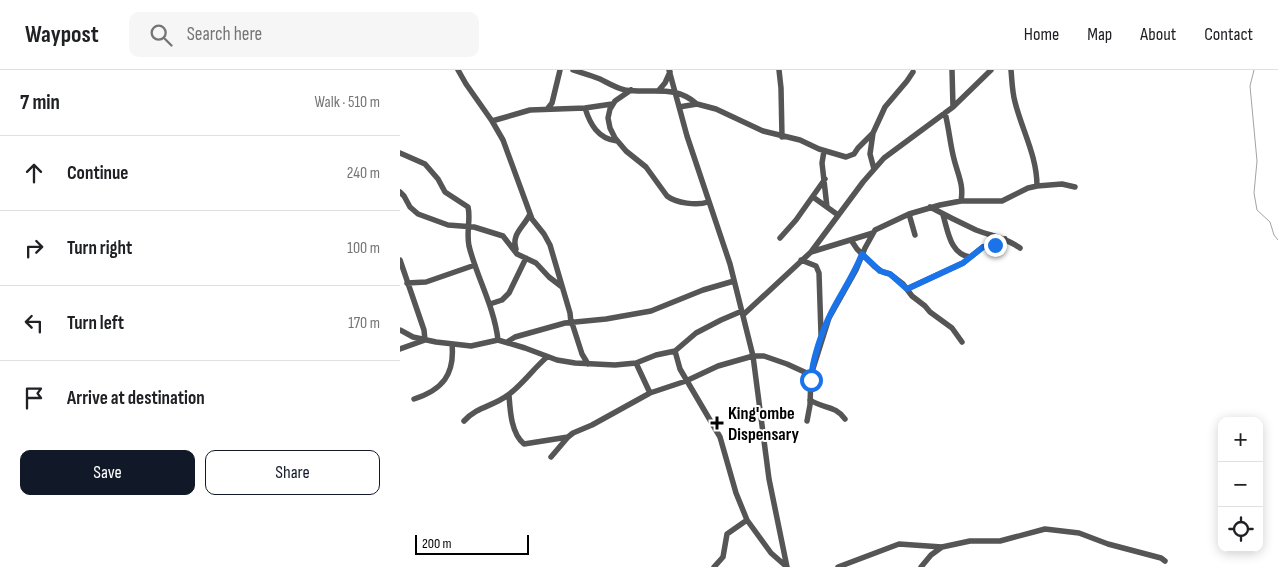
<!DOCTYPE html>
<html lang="en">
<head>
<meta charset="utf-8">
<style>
  body { margin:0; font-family:"Sofia Sans Condensed",sans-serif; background:#f6f6f6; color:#202124 }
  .controls { position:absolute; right:15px; bottom:15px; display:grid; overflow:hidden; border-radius:10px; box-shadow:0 2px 12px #0003 }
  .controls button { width:45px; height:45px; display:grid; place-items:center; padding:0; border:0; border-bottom:1px solid #e0e0e0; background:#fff; color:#202124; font:25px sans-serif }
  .scale { position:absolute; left:15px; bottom:12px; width:114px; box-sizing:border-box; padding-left:5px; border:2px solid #000; border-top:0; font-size:14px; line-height:18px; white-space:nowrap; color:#000; -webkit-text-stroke:4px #fff; paint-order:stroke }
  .stop { position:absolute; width:15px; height:15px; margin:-11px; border:4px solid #1a73e8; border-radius:50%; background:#fff }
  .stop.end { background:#1a73e8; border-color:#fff; box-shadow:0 1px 5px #0008 }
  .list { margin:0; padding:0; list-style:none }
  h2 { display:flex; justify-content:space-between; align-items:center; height:65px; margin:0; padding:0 20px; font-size:21px }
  h2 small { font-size:16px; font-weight:400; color:#757577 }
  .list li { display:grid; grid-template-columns:32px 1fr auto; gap:15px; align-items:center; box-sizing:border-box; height:75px; padding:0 20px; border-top:1px solid #e0e0e0 }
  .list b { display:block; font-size:19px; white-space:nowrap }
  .list em { font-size:16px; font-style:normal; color:#757577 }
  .actions { display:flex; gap:10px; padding:15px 20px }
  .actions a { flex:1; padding:11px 0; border:1px solid #111827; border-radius:10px; text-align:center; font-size:18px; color:#111827 }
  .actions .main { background:#111827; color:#fff }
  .icon { flex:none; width:28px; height:28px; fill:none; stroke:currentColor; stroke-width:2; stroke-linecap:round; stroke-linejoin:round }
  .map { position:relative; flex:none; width:878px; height:497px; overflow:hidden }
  header { display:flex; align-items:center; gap:30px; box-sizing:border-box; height:70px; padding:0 25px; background:#fff; border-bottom:1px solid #e0e0e0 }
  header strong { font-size:24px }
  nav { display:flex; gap:28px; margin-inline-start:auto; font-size:18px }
  .search { width:350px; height:45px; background:#f6f6f6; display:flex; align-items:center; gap:12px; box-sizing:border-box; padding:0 18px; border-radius:10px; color:#757577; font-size:19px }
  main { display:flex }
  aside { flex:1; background:#fff }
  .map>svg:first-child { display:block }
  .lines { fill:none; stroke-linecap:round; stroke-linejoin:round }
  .stream { stroke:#a3a3a3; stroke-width:1 }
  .minor { stroke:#555; stroke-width:5.5 }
  .route { stroke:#1a73e8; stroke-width:6 }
  .poi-dot { fill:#000; stroke:#fff; stroke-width:2 }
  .labels { text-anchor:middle; stroke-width:4; stroke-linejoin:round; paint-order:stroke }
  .poi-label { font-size:18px; font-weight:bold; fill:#000; stroke:#fff; text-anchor:start }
</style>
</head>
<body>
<header>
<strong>Waypost</strong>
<div class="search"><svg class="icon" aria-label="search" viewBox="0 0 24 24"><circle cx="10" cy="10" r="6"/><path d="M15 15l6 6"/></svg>Search here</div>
<nav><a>Home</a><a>Map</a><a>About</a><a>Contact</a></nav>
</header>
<main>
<aside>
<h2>7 min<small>Walk · 510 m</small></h2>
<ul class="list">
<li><svg class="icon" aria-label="ahead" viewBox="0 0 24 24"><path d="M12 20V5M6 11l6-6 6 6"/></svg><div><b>Continue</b></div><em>240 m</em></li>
<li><svg class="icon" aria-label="right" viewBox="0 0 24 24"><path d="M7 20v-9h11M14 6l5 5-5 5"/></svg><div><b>Turn right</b></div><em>100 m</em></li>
<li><svg class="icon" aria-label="left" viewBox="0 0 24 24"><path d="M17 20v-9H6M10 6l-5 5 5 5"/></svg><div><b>Turn left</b></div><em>170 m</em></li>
<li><svg class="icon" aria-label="arrive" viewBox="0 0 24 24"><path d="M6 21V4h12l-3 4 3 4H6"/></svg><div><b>Arrive at destination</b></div></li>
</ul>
<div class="actions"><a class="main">Save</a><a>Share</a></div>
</aside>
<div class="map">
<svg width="878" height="497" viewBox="0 0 878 497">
  <rect width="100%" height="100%" fill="#fff"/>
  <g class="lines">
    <!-- stream -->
    <path class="stream" d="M854,0L850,16L857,91L854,123L857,140L870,152L874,165L878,170"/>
    <!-- minor -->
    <path class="minor" d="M58,0L66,14L92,51L103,70L132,149L144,164L150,175L170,243L171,253
      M173,0C182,3 191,5 200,9C208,13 216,18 225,20C252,24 274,14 297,34
      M269,0L287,66L330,194L353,286L369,409L387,497
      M379,0L381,18L382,67
      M552,0L553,37
      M611,0C612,10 612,21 615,32C622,60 637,86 637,116
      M231,20L215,31L210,39L208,48L210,58L215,68L226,81L246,97L267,126C276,133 297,136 308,132
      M259,20L265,13L270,2
      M279,37L297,34L316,39L363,61L400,70L419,79L446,87L454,84L458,78L473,63
      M148,38L152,33L160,0
      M185,38C190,54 198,69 217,71
      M545,43C549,58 550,74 554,89C558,105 564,115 561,131
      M92,51L130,40L185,38L212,34
      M424,81L422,93L427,137
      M0,83L25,94L38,109L45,122L68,137C71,149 66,162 69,176C77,208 94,236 98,270
      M474,99L470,84L473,63L485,37L507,11L513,2
      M0,122L4,126L10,137L18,144L48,155L74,157L103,166L117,184L136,193L149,207L162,217
      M413,127L438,145
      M530,137C545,145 561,153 576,160C591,166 607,168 620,178
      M509,144L515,165
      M543,145C548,161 550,184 570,187
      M380,168L396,150L425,109
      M451,170L457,179L475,197L483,202L490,204L503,214L512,226L525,236L530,242L552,258L562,272
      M116,179C111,164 124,157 130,144
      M411,182L473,163
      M0,190L24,260L25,270L0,279
      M401,190L416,196L419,203L421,264
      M7,213L26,212L75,195
      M507,219L563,193L583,177L595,175L605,169
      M90,234L102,230L109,223L126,188
      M343,245L411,182L463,112L484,88L553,37L591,0
      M172,253L182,284L188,294
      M0,260L13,267L36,272L71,276L98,270L125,278L157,290L175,293L215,295L236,293L256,285L275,281L296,263L321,250L342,241
      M107,272L115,267L165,253L206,249L251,241L303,220L334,211
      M275,281L280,299L320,367L336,423L347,450L371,483L387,497
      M236,293L250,323
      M109,325C110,340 111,363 124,374L168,367
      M14,329C42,320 55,305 52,274
      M410,330C424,339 435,335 445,349
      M64,351C78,336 92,337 108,325C122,315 133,299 147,287
      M407,351L410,335L411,305L429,248L456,200L465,178L475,160L509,144L540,135L561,131H602L628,118L637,116L662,114L675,117
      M151,387L168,367L173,363L192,355L250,323L286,311L318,296L353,286H364L387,294L411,305
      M314,497L323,487L327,464L347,450
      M438,497L499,474L542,477L570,471H600L645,459L679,463L708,474L761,488L765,491
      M521,497L531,485L542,477"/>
  </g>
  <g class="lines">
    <!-- route -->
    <path class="route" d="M411,310C412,290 422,261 431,243C441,223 454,205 462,184L480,201L490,204L507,219L563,193L583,177L595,175"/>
  </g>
  <!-- markers -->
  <path class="poi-dot" d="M314.5 345.5h5v5h5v5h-5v5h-5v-5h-5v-5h5z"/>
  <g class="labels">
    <!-- poi labels -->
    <g class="poi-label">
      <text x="328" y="349">King'ombe<tspan x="328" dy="21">Dispensary</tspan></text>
    </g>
  </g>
</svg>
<div class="controls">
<button>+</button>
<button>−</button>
<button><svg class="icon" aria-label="locate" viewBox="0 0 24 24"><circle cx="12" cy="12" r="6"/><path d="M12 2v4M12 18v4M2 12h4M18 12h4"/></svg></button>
</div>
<div class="scale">200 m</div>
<div class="stop" style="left:411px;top:310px"></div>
<div class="stop end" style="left:595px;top:175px"></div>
</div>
</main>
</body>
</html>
